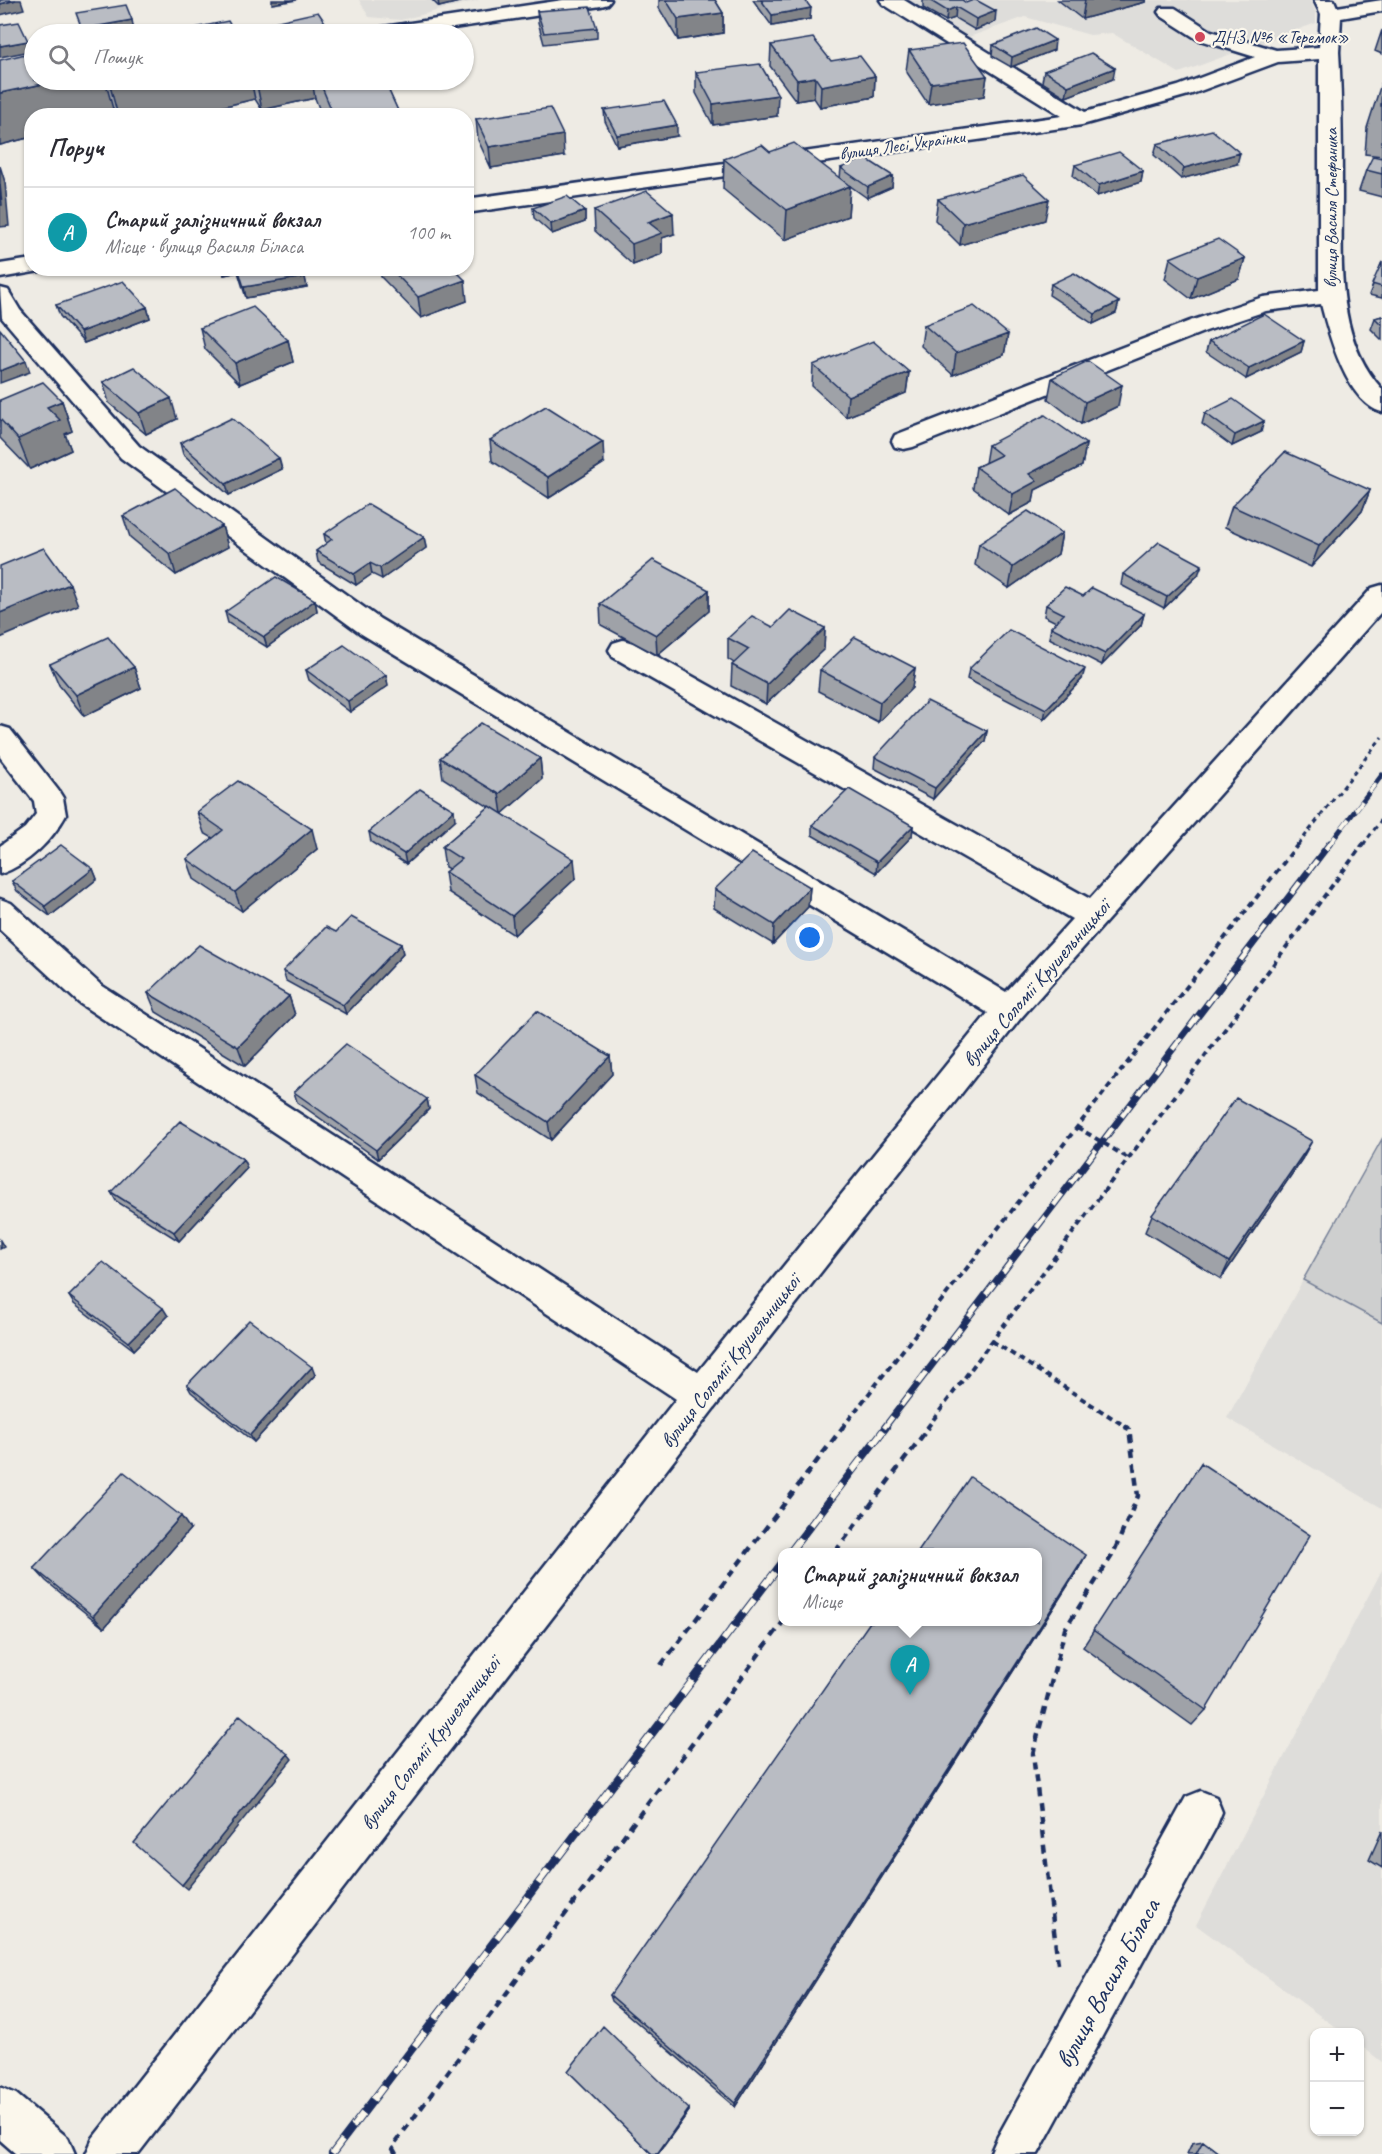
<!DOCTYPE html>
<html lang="uk">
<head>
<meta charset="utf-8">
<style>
  body { margin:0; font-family:Caveat,sans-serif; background:#f7f7f7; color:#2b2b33 }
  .controls { position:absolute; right:18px; bottom:18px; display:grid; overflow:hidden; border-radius:12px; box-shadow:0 2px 4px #0004 }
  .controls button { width:54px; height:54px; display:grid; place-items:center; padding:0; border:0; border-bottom:2px solid #e1e1e2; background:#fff; color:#2b2b33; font:30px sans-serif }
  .you { position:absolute; left:810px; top:938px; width:21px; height:21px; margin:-15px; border:4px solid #fff; border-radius:50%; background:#1a73e8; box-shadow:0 0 0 9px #1a73e833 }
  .badge { display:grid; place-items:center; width:39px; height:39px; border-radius:50%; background:#ea580c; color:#fff; font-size:20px; font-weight:700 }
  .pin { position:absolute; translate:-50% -50px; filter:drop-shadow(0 2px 3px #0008) }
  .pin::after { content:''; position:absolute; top:32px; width:21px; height:18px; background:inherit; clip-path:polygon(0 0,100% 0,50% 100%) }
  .popup { position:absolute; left:778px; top:1548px; width:264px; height:78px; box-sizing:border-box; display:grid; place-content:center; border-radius:12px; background:#fff; filter:drop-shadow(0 2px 4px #0005); font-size:20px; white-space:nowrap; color:#7c7c81 }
  .popup b { font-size:22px; color:#2b2b33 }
  .popup::after { content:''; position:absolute; left:50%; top:100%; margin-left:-12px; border:12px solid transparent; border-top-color:#fff }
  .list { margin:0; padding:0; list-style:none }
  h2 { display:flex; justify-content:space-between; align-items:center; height:78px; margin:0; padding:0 24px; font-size:26px }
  h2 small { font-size:20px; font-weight:400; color:#7c7c81 }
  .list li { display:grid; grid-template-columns:39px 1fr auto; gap:18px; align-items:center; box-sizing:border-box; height:90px; padding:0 24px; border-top:2px solid #e1e1e2 }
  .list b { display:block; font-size:22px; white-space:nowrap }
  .list p { margin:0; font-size:20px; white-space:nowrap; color:#7c7c81 }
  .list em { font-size:20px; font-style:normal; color:#7c7c81 }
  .icon { flex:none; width:33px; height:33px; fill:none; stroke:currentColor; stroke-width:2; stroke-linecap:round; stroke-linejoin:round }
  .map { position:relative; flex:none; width:1382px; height:2154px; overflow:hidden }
  .search { position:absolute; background:#fff; box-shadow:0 2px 4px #0004; left:24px; top:24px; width:450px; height:66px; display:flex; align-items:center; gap:15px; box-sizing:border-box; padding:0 21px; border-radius:33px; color:#7c7c81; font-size:22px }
  .panel { position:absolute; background:#fff; box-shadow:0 2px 4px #0004; left:24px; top:108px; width:450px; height:168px; border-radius:24px }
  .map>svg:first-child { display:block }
  .built { fill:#deddda }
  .green { fill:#cecfcf; stroke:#747f96; stroke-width:1.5 }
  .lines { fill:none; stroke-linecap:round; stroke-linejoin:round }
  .minor-casing { stroke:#1b2f5e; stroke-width:5 }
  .path-far2 { stroke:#1b2f5e; stroke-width:3; stroke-dasharray:5 4; stroke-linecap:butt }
  .path-far1 { stroke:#1b2f5e; stroke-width:4; stroke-dasharray:6 4.5; stroke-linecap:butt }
  .path { stroke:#1b2f5e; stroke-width:4.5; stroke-dasharray:8 6; stroke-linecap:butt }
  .minor { fill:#fbf7ec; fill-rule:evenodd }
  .rail-far2-casing { stroke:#1b2f5e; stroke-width:5 }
  .rail-far1-casing { stroke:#1b2f5e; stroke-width:7 }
  .rail-casing { stroke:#1b2f5e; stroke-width:8 }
  .rail-far2 { stroke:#fbf7ec; stroke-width:4; stroke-dasharray:11; stroke-linecap:butt }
  .rail-far1 { stroke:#fbf7ec; stroke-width:4.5; stroke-dasharray:14; stroke-linecap:butt }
  .rail { stroke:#fbf7ec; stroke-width:6; stroke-dasharray:17; stroke-linecap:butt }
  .wall { fill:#9fa2a8; stroke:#1b2f5e; stroke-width:1.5 }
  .shaded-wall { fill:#828488; stroke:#1b2f5e; stroke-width:1.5 }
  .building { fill:#b9bcc3; stroke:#1b2f5e; stroke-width:1.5 }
  .poi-dot { fill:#d1495b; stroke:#fbf7ec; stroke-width:2 }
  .labels { text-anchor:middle; stroke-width:4.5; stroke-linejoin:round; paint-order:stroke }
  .far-poi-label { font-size:18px; fill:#1b2f5e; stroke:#fbf7ec; text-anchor:start }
  .far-street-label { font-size:18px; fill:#1b2f5e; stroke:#fbf7ec }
  .street-label { font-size:21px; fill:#1b2f5e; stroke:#fbf7ec }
  .near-street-label { font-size:26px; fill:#1b2f5e; stroke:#fbf7ec }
</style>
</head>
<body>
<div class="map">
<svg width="1382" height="2154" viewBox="0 0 1382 2154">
  <rect width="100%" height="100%" fill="#eeebe4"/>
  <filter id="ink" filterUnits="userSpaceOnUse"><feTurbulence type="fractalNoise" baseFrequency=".0167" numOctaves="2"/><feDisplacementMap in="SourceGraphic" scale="12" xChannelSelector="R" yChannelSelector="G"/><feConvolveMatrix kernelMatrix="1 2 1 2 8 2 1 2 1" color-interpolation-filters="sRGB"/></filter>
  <g filter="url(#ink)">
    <!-- built -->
    <path class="built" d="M359,0H479L401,20L369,17Z
      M903,0H1310L1316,13V23L1179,73L1112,33L1090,35L1025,17L966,38Z
      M1303,1280L1382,1323V1508L1227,1418Z
      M1382,1570V2062L1360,2045V2032H1342L1196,1925Z"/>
    <!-- green -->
    <path class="green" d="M1382,1139V1323L1303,1280Z"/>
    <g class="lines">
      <defs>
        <path id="minor" d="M563,0H611L608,4L601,6L413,34H367L370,30L377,28Z
          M880,0H904L1085,112L1178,86L1255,57L1197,39L1161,16L1158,12L1161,8H1175L1211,31L1276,50L1319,47L1321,14L1314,0H1334L1337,7L1382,0V11L1341,18L1339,52C1342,101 1342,149 1342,198C1342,263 1335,337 1382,389V412C1347,403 1329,335 1321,304L1266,311L1206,331L913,447L904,449L895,447L892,441L895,435L1190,321L1263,297L1319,290V59L1278,62L1192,94L1082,125L466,213V199L1062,116L883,4Z
          M32,259V268H42L40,271L0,278V264Z
          M0,288L8,290L20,310L139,446L380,619L1006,992L1072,919L613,657L609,650L613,643L623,640L633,643L1090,899L1372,588L1382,585V611L1020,1019L715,1407L138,2154H86L93,2138L676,1399L79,1003L0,930V899L11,903L101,985L698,1372L988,1013L360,633L121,458L2,318Z
          M0,726L10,729L58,790L63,798L66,815C52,840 28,865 0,874V846L25,828L36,814L34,801L0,757Z
          M1201,1791L1216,1797L1222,1812L1216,1827L1038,2154H990L997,2138L1186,1797Z
          M0,2087L16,2094L68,2138L75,2154H16L0,2140Z"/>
      </defs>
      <!-- minor casing -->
      <use href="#minor" class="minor-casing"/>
      <!-- path-far2 -->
      <path class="path-far2" d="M1298,845L1382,737
        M1363,845L1382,819"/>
      <!-- path-far1 -->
      <path class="path-far1" d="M1077,1127L1128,1158
        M992,1341L1128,1428
        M842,1428L1299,843
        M927,1428L1364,843"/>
      <!-- path -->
      <path class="path" d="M835,1552L929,1427
        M661,1665L843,1427
        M1058,1964L1033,1754L1065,1629L1113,1554L1138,1496L1129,1429L1125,1427
        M396,2154L392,2147L783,1622"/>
      <!-- minor -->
      <use href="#minor" class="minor"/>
      <defs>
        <path id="rail-far2" d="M1329,845L1382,775"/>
        <path id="rail-far1" d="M884,1428L1330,843"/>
        <path id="rail" d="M790,1552L886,1427
          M332,2154L782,1563"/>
      </defs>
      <!-- rail-far2 casing -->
      <use href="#rail-far2" class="rail-far2-casing"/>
      <!-- rail-far1 casing -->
      <use href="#rail-far1" class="rail-far1-casing"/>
      <!-- rail casing -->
      <use href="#rail" class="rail-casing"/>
      <!-- rail-far2 -->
      <use href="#rail-far2" class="rail-far2"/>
      <!-- rail-far1 -->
      <use href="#rail-far1" class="rail-far1"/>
      <!-- rail -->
      <use href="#rail" class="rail"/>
    </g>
    <!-- wall -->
    <path class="wall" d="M432,0H467L439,7Z
      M659,0H715L723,13V33L678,40L659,8Z
      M753,0H805L810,19L772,26Z
      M923,0H962L995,22L975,30L955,18L946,21L923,8Z
      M1058,0H1146L1145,2L1082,19Z
      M537,11L597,28V38L544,44L538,22Z
      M1382,30V54L1375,51Z
      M771,45L831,61L875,76L874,97L820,107L814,98L796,101L770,66Z
      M993,45L1054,50L1011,67L992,56Z
      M909,50L987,76L984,96L928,104L906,71Z
      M1044,71L1113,79L1066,97L1042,82Z
      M696,72L777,116L713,125L696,93Z
      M34,80H384L400,116H322L315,98L262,110L255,99L183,116H32V137L0,145Z
      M1382,81V156L1365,154L1367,128Z
      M604,110L677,136L617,146L605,121Z
      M476,119L564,156L491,168L478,140Z
      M1157,144L1237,164L1181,179L1154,155Z
      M770,152L840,178L841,168L893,176L892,187L867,198L850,186L848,216L785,240L723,189L724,159Z
      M1382,158V197L1359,191L1366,170Z
      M1075,165L1143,171L1141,182L1097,196L1073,176Z
      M938,199L1045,220L960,245L935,220Z
      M533,208L585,211V222L552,234L534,218Z
      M594,210L674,234L662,238V254L633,265L595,231Z
      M1170,258H1245L1239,279L1191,299L1165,279Z
      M1382,262V298L1369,295Z
      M222,268H302L307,287L246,298L238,272L224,275Z
      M380,268H453L467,301L421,318L381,277Z
      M1051,284L1119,302L1116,313L1093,324L1049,295Z
      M56,305L147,307L150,318L84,343L60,316Z
      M1382,316V340L1371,329L1375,318Z
      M924,325L1008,334L1004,355L953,375L921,346Z
      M200,328L288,340L293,362L240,384L205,349Z
      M1209,341H1304L1301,352L1246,379L1206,352Z
      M813,365L909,372L906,393L846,417L812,386Z
      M1052,378L1118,406L1081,424L1048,399Z
      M103,382L177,419L146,434L109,403Z
      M0,400L62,401L72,431L65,434L71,450L30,469L0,438Z
      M1205,413L1261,432L1232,446L1202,424Z
      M490,440L604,463L549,498L492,461Z
      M180,443L282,469L229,495L183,454Z
      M1086,444L1082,466L1035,490L1033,502L1009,515L973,488L976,467L985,463L988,445Z
      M1370,490L1362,511L1311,567L1225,527L1232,506Z
      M123,516L222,526L228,547L176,575L130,537Z
      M1062,533L1058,554L1009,588L975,565L979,544Z
      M324,534L424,537L426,548L382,579L372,574L356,585L318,562L316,551L326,544Z
      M1123,574L1198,575L1164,608L1121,585Z
      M709,590V611L657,655L601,625L600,604Z
      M315,600L317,611L267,647L228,623L225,612Z
      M1046,605L1144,614L1141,625L1102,665L1049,638L1051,627L1056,622L1044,616Z
      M773,627L825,628L824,649L766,704L731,686L732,665L734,663L728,659V638Z
      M50,664L134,667L141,688L84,716L59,685Z
      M915,668L912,688L878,722L818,691L820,670Z
      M969,669L1082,679L1044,719L967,679Z
      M306,670L386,675L388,686L350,712L309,680Z
      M987,731L985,741L933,799L874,768L875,757Z
      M440,758H540L542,779L502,814L576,878L514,935L448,892L445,872L449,869L445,867L442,847L489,807L443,778Z
      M197,812L317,849L242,911L194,879L187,859L213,838L204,833Z
      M455,820L406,864L371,842L369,832Z
      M812,825L913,826L912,836L876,873L812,835Z
      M93,869L97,879L50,916L17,891L12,881Z
      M810,887L808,907L773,944L714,908L715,889Z
      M336,932L401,944L403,954L346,1014L286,981L283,971Z
      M148,993L289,996L295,1015L245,1066L156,1012Z
      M610,1056L612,1074L551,1140L478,1093L475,1075Z
      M294,1092L427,1099L429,1109L378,1159L297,1102Z
      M243,1159L247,1168L179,1241L116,1201L111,1192Z
      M1302,1159L1221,1279L1145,1232L1152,1215Z
      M69,1296L168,1316L134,1350L74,1304Z
      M315,1375L254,1442L191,1392L187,1385Z
      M1201,1463L1206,1710L1192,1725L1083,1647Z
      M190,1529L104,1628L46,1581L34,1568Z
      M1086,1555L1079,1568L735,2107L612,2001L610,1995Z
      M1382,1831V1868L1369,1860Z
      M568,2071L689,2109V2111L658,2154H652Z
      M1203,2141L1220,2154H1187L1192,2143Z"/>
    <!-- shaded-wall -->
    <path class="shaded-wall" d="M16,0H21L24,9L0,15V4Z
      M272,0H297L272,4Z
      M438,0H467L439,7Z
      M1085,0H1146L1145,2L1082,19Z
      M956,7L955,18L946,21L947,11Z
      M811,8L810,19L772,26V15Z
      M996,11L995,22L975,30L976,19Z
      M723,13V33L678,40V19Z
      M132,20L134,31L113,34H83L82,29Z
      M1055,40L1054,50L1011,67L1012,57Z
      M28,41L31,51L0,57V46Z
      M1115,68L1113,79L1066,97L1068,86Z
      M875,76L874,97L820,107L821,86Z
      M987,76L984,96L928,104L931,83Z
      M815,77L814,98L796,101L797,80Z
      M62,80H105L115,116H32V137L0,145V93Z
      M119,80H251L255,99L183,116H118L109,82Z
      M256,80H312L315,98L262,110Z
      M778,95L777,116L713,125V104Z
      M399,113L400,116H383Z
      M677,125V136L617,146V135Z
      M563,135L564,156L491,168L489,147Z
      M1240,153L1237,164L1181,179L1184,168Z
      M0,166L5,182L9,226L0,227Z
      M1143,171L1141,182L1097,196L1099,185Z
      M893,176L892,187L867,198L868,187Z
      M850,186L848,216L785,240L787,210Z
      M1049,199L1045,220L960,245L963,223Z
      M585,211V222L552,234L551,224Z
      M673,213L674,234L662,238V254L633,265L632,244L648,222Z
      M1245,258L1239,279L1191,299L1197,277Z
      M223,268H237L238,272L224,275Z
      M305,277L307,287L246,298L244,287Z
      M465,280L467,301L421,318L418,297Z
      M1119,302L1116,313L1093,324L1095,314Z
      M147,307L150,318L84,343L80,332Z
      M1008,334L1004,355L953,375L956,353Z
      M288,340L293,362L240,384L235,363Z
      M1304,341L1301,352L1246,379L1249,368Z
      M26,361L30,372L0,383V371Z
      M909,372L906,393L846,417L848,396Z
      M1122,385L1118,406L1081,424L1085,402Z
      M171,398L177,419L146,434L139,413Z
      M62,401L72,431L65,434L71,450L30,469L18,439L47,407Z
      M1264,421L1261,432L1232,446L1235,435Z
      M603,442L604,463L549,498L548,477Z
      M1086,444L1082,466L1035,490L1033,502L1009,515L1013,494L1029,474Z
      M279,458L282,469L229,495L226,484Z
      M1370,490L1362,511L1311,567L1319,546Z
      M222,526L228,547L176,575L170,554Z
      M1062,533L1058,554L1009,588L1013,567Z
      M424,537L426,548L382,579L380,568Z
      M370,563L372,574L356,585L354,574Z
      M1202,565L1198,575L1164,608L1167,597Z
      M70,584L78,605L0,638V613Z
      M709,590V611L657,655L656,635Z
      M315,600L317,611L267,647L264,637Z
      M1144,614L1141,625L1102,665L1105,654Z
      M825,628L824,649L766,704L767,684Z
      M134,667L141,688L84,716L76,695Z
      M915,668L912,688L878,722L880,702Z
      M1085,669L1082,679L1044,719L1046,709Z
      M386,675L388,686L350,712L348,701Z
      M987,731L985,741L933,799L935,788Z
      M540,758L542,779L502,814L499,794Z
      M454,810L455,820L406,864L404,854Z
      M913,826L912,836L876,873L877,862Z
      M312,829L317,849L242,911L235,892Z
      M574,859L576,878L514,935L512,916Z
      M93,869L97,879L50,916L45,906Z
      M810,887L808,907L773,944L774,925Z
      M401,944L403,954L346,1014L343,1005Z
      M289,996L295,1015L245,1066L238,1047Z
      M610,1056L612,1074L551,1140L548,1122Z
      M427,1099L429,1109L378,1159L376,1150Z
      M1312,1141L1302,1159L1221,1279L1229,1262Z
      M243,1159L247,1168L179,1241L174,1232Z
      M0,1240L4,1247L0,1249Z
      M163,1308L168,1316L134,1350L129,1342Z
      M312,1367L315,1375L254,1442L250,1435Z
      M181,1516L190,1529L104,1628L93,1616Z
      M1086,1555L1079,1568L735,2107V2103Z
      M288,1754L292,1759L187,1889L182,1885Z
      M689,2109V2111L658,2154H657Z"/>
    <!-- building -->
    <path class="building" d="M0,0H16L0,4Z
      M666,0H715L723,13L678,19Z
      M761,0H805L811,8L772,15Z
      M929,0H962L966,3L973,0H976L996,11L976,19L956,7L947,11Z
      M126,5L132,20L82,29L76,13Z
      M590,7L597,28L544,33L537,11Z
      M318,12L333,34H166L228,21L234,31Z
      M19,22L28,41L0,46V25Z
      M1036,28L1055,40L1012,57L993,45Z
      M813,38L831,61L860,56L875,76L821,86L815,77L797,80L771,45Z
      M963,43L987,76L931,83L909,50Z
      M34,52V80H62L0,93V60Z
      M1091,53L1115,68L1068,86L1044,71Z
      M760,64L778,95L713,104L696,72Z
      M107,80H119L109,82Z
      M319,80H384L399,113L383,116H334Z
      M1382,82V106H1381Z
      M664,101L677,125L617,135L604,110Z
      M550,108L563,135L489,147L476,119Z
      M1212,130L1240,153L1184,168L1157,144Z
      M794,143L850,186L787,210L724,159L762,145L770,152Z
      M1119,152L1143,171L1099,185L1075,165Z
      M1373,156L1382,158V174L1366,170Z
      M865,158L893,176L868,187L841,168Z
      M1023,175L1049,199L963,223L938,199Z
      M0,184L2,205H0Z
      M647,191L673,213L648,222L662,233L632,244L594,210Z
      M567,196L585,211L551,224L533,208Z
      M1218,239L1245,258L1197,277L1170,258Z
      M1382,262V287L1372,284Z
      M238,268H302L305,277L244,287Z
      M390,268H453L465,280L418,297Z
      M1074,273L1119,302L1095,314L1051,284Z
      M123,281L147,307L80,332L56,305Z
      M974,306L1008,334L956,353L924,325Z
      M253,307L288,340L235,363L200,328Z
      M1264,314L1304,341L1249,368L1209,341Z
      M1382,316V325L1375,318Z
      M0,329L26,361L0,371Z
      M873,341L909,372L848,396L813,365Z
      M1088,361L1122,385L1085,402L1052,378Z
      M134,367L171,398L139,413L103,382Z
      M43,382L62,401L47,407L60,420L18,439L0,419V400Z
      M1233,399L1264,421L1235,435L1205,413Z
      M546,406L603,442L548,477L490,440Z
      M1045,415L1086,444L1029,474L1037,481L1013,494L976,467L1001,455L988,445Z
      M232,418L279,458L226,484L180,443Z
      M1285,452L1370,490L1319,546L1232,506Z
      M175,488L222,526L170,554L123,516Z
      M368,504L424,537L380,568L370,563L354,574L316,551L332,539L324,534Z
      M1028,511L1062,533L1013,567L979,544Z
      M1159,542L1202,565L1167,597L1123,574Z
      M44,548L70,584L0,613V566Z
      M653,560L709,590L656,635L600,604Z
      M276,577L315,600L264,637L225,612Z
      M1065,587L1083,596L1092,588L1144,614L1105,654L1051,627L1064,614L1046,605Z
      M790,610L825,628L767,684L732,665L749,649L728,638L752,616L773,627Z
      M1009,630L1085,669L1046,709L969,669Z
      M108,637L134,667L76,695L50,664Z
      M855,637L915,668L880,702L820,670Z
      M344,645L386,675L348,701L306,670Z
      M927,701L987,731L935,788L875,757Z
      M481,723L540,758L499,794L440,758Z
      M238,781L312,829L235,892L187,859L223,830L197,812Z
      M420,789L454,810L404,854L369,832Z
      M849,789L913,826L877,862L812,825Z
      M490,806L574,859L512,916L445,872L461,859L442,847Z
      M61,845L93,869L45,906L12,881Z
      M752,853L810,887L774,925L715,889Z
      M351,917L401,944L343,1005L283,971L326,927L336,932Z
      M199,945L289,996L238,1047L148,993Z
      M537,1011L610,1056L548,1122L475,1075Z
      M346,1044L427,1099L376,1150L294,1092Z
      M1236,1098L1312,1141L1229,1262L1152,1215Z
      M180,1121L243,1159L174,1232L111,1192Z
      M103,1262L163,1308L129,1342L69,1296Z
      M249,1320L312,1367L250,1435L187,1385Z
      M1201,1463L1310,1535L1206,1710L1093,1630Z
      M124,1472L181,1516L93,1616L34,1568Z
      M970,1477L1086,1555L735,2103L610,1995L870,1622H1038V1552H918Z
      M240,1715L288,1754L182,1885L134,1843Z
      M603,2026L689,2109L657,2154H652L568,2071Z
      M1203,2141L1220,2154H1196Z"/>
  </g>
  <!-- markers -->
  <circle class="poi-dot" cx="1200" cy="37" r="6"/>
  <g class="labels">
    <!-- far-poi labels -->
    <g class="far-poi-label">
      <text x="1212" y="43">ДНЗ №6 «Теремок»</text>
    </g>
    <!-- far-street labels -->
    <g class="far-street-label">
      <text transform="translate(902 145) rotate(-8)" y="6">вулиця Лесі Українки</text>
      <text transform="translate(1331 208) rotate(-90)" y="6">вулиця Василя Стефаника</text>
    </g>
    <!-- street labels -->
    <g class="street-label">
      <text transform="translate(1036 983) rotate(-49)" y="7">вулиця Соломії Крушельницької</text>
      <text transform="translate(730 1361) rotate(-52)" y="7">вулиця Соломії Крушельницької</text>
      <text transform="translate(430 1743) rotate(-52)" y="7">вулиця Соломії Крушельницької</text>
    </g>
    <!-- near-street labels -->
    <g class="near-street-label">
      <text transform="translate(1107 1983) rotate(-61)" y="9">вулиця Василя Біласа</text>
    </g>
  </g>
</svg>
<div class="controls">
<button>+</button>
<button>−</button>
</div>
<div class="you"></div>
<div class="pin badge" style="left:910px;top:1695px;background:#0f9aa8">A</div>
<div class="popup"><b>Старий залізничний вокзал</b>Місце</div>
<div class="search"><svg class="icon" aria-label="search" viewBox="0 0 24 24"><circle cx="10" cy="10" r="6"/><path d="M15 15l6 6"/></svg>Пошук</div>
<section class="panel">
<h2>Поруч<small></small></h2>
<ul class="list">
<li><span class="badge" style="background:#0f9aa8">A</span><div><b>Старий залізничний вокзал</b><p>Місце · вулиця Василя Біласа</p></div><em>100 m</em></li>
</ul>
</section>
</div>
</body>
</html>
